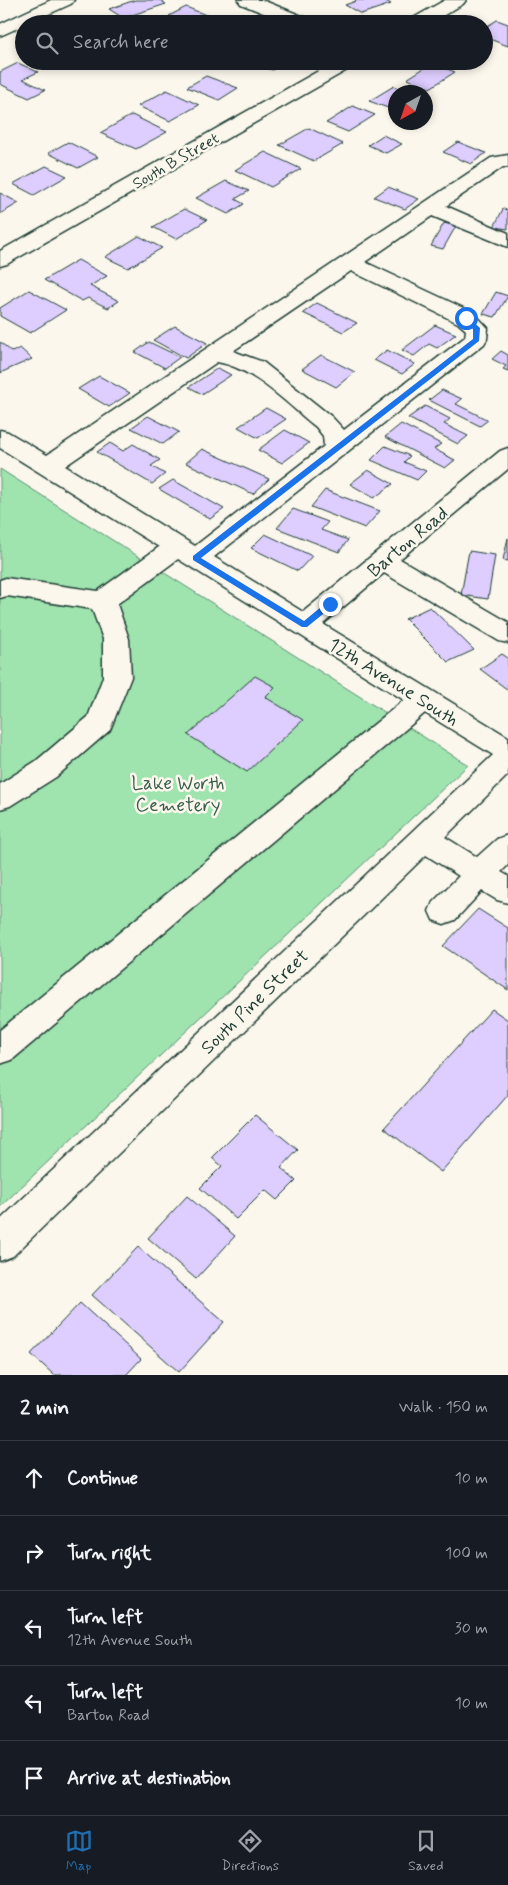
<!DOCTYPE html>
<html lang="en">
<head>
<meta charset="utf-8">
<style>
  body { margin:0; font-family:Mynerve,sans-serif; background:#20242c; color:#f1f3f6 }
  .compass { position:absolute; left:388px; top:85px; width:45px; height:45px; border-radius:50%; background:#171b24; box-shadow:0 2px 8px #0003; rotate:220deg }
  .stop { position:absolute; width:15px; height:15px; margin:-11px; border:4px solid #1a73e8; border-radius:50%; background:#fff }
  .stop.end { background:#1a73e8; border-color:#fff; box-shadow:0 1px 5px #0008 }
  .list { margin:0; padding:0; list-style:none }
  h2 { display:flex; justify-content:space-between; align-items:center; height:65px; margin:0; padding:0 20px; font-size:21px }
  h2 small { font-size:16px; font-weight:400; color:#9ea1a6 }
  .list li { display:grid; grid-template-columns:32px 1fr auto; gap:15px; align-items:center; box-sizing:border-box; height:75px; padding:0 20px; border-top:1px solid #363941 }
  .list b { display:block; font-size:19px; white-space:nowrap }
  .list p { margin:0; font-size:16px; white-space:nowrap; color:#9ea1a6 }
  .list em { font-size:16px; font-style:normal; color:#9ea1a6 }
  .icon { flex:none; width:28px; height:28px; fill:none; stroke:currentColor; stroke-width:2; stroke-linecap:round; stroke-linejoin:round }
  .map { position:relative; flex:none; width:508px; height:1375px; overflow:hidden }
  .search { position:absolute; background:#171b24; box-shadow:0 2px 8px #0003; left:15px; right:15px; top:15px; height:55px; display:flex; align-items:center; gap:12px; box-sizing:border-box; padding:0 18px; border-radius:28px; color:#9ea1a6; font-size:19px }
  .sheet { height:440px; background:#171b24 }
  nav { display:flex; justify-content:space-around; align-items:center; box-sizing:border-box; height:70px; border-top:1px solid #363941; background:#171b24; font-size:14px; color:#9ea1a6 }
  nav a { display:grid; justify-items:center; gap:2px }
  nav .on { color:#1f6fb2 }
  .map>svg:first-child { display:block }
  .green { fill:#9fe3af; stroke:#5f9072 }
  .building { fill:#decdff; stroke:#1f3d34 }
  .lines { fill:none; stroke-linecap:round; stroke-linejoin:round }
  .minor-casing { stroke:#1f3d34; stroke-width:3 }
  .minor { fill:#fbf7ec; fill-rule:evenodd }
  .route { fill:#1a73e8 }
  .labels { text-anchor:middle; stroke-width:5; stroke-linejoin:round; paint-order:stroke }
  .far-street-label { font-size:16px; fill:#1f3d34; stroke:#fbf7ec }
  .street-label { font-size:19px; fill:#1f3d34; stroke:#fbf7ec }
  .park-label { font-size:19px; fill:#395e4d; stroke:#fbf7ec }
</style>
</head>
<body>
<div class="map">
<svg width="508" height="1375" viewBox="0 0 508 1375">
  <rect width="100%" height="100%" fill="#fbf7ec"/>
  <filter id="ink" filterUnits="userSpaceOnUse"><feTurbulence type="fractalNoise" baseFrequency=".02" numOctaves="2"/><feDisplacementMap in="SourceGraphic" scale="10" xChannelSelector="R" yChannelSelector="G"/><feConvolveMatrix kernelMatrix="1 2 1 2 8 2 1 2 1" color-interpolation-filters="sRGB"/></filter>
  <g filter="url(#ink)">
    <!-- green -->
    <path class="green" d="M0,469L468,765L0,1207Z"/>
    <!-- building -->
    <path class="building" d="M135,0H160L166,4L123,18L109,9Z
      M355,0H384L391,4L361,14L345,5L356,1Z
      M186,7L216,19L208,24H187L169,16Z
      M96,18L108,24H85Z
      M497,20L508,24V46L484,37V28Z
      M251,61H282L273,70L248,64Z
      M18,63L38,72L23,79L45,90L29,98L0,84V72Z
      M432,63L455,72L430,88L407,79Z
      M206,76L238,88L219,100L187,87Z
      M394,86L411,92H396V111L369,101Z
      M167,90L199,105L170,121L138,106Z
      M353,106L375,115L348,132L326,123Z
      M132,115L167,132L136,149L100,133Z
      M309,128L343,144L314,161L279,145Z
      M383,135L402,144L386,153L368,145Z
      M68,142L98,157L78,168L48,153Z
      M458,142L486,153L471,164L443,152Z
      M265,152L301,169L271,187L235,170Z
      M46,166L67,176L34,195L13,184Z
      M226,181L249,191L235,199L244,204L228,214L196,198Z
      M388,187L419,199L405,209L374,197Z
      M0,193L19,203L0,214Z
      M184,209L207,220L176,239L153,227Z
      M503,209L508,210V229L494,227Z
      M444,223L456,226L443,249L431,246Z
      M139,236L162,248L128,268L105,257Z
      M78,260L107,276L90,286L119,301L108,308L88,298L82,301L44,280Z
      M29,290L66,310L30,333L0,316V308Z
      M496,292L508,296L495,317L483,314Z
      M317,303L357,323L343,332L303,313Z
      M435,325L456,334L437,348L429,344L414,356L402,350Z
      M175,326L207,343L186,358L153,340Z
      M0,342L12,352L20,348L32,359L0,373Z
      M149,342L180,357L165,368L135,352Z
      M387,350L415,364L402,374L374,360Z
      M501,351L508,355V371L503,369L506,366L492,359Z
      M321,355L355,372L336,387L302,369Z
      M218,368L231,375L202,394L189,387Z
      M99,376L130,393L109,407L78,389Z
      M442,390L462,399L456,404L488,420L480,426L429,400Z
      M425,406L450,419L444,424L468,436L458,444L408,418Z
      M266,408L286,419L258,438L238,427Z
      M148,416L179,432L163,444L131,428Z
      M401,424L441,444L434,449L455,460L445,468L385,437Z
      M285,430L309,443L282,463L258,450Z
      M110,443L123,451L133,444L160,460L151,466L165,474L152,484L97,452Z
      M385,446L410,456L404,462L426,471L417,480L371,460Z
      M202,449L269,479L253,494L186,463Z
      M368,470L393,484L374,498L350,484Z
      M173,480L224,509L210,519L159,489Z
      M325,490L380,511L365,528L311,507Z
      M293,509L328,522L321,530L348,540L339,552L277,528Z
      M265,534L312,556L298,571L251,548Z
      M508,538V561L503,560Z
      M469,551L495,555L488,599L461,595Z
      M430,607L474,650L448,662L405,619Z
      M502,654L508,658V690L480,669Z
      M255,676L275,687L265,697L303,720L247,772L188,735Z
      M478,909L508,928V990L443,946Z
      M492,1009L508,1020V1095L441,1172L384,1128Z
      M255,1115L298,1150L281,1168L296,1181L277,1200L265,1190L236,1219L200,1188L222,1166L212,1158Z
      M187,1196L235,1236L196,1279L148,1238Z
      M138,1247L224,1322L179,1372L92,1295Z
      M80,1303L141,1359L126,1375H54L31,1354Z"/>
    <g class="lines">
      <defs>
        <path id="minor" d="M51,0H74L71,4L0,36V24Z
          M238,0H262L312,20L315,24H290L241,4Z
          M445,0H466L463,4L429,24H407L410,20Z
          M336,61H359L356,65L7,264L0,266V251Z
          M508,155V167H503L446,206L508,233V247L432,216L365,262L474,313L488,328L487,339L484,344L214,557L303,612L500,451L508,448V469L400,559L508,622V643L499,641L384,573L323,624L508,737V775L445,837L477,857L497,839L508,835V865L501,872L508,876V903L497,900L482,891L455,920L444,924L433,920L429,911L433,902L459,876L426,855L13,1256L0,1261V1220L493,755L425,713L12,1060L0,1064V1030L404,700L178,559L117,604L129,639L131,677L110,730L56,777L10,806L0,809V784L36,761L88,717L103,677V639L92,609L7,596L0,598V580L6,578L98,591L159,547L0,448V430L8,432L47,455L491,158ZM351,271L458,323L466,330L465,337L344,430L332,417L263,362L233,351ZM217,362C254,368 287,404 316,427L323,436L324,446L195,546L65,466Z"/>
      </defs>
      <!-- minor casing -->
      <use href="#minor" class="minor-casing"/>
      <!-- minor -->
      <use href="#minor" class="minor"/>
    </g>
  </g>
  <!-- route -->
  <path class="route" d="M463,317H468L480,328L479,341L201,558L304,621L327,602H333V606L307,627H302L193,560V556L473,339V329L463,320Z"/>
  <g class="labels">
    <!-- far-street labels -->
    <g class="far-street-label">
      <text transform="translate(175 160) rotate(-30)" y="6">South B Street</text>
    </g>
    <!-- street labels -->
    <g class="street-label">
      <text transform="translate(407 541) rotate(-40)" y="7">Barton Road</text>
      <text transform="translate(394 681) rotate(32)" y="7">12th Avenue South</text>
      <text transform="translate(254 1001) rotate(-44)" y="7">South Pine Street</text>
    </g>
    <!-- park labels -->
    <g class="park-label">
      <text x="178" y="789">Lake Worth<tspan x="178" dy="22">Cemetery</tspan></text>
    </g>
  </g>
</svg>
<svg class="compass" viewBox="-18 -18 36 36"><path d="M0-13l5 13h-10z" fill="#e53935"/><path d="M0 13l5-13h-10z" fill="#9ea1a6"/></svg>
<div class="stop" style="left:466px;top:318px"></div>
<div class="stop end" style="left:330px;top:604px"></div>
<div class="search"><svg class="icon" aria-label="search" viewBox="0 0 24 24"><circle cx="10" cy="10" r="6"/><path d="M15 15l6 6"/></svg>Search here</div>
</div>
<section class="sheet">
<h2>2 min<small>Walk · 150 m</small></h2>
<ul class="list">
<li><svg class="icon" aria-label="ahead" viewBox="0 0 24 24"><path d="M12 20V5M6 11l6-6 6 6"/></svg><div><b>Continue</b></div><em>10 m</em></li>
<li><svg class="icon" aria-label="right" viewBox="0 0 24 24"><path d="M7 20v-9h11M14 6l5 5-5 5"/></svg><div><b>Turn right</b></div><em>100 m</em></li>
<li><svg class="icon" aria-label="left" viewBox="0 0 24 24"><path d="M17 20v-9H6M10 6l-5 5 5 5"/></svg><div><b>Turn left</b><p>12th Avenue South</p></div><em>30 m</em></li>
<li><svg class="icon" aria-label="left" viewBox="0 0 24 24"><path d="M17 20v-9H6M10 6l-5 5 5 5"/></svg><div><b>Turn left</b><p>Barton Road</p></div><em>10 m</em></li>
<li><svg class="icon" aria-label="arrive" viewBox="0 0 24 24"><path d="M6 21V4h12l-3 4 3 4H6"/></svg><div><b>Arrive at destination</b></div></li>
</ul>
</section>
<nav>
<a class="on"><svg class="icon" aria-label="map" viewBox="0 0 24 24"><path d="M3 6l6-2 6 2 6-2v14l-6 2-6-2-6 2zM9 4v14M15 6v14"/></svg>Map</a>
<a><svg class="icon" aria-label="directions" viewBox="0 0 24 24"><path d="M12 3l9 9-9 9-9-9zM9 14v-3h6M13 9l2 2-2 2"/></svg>Directions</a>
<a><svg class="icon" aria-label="saved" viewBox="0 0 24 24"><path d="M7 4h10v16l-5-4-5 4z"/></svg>Saved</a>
</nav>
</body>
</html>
